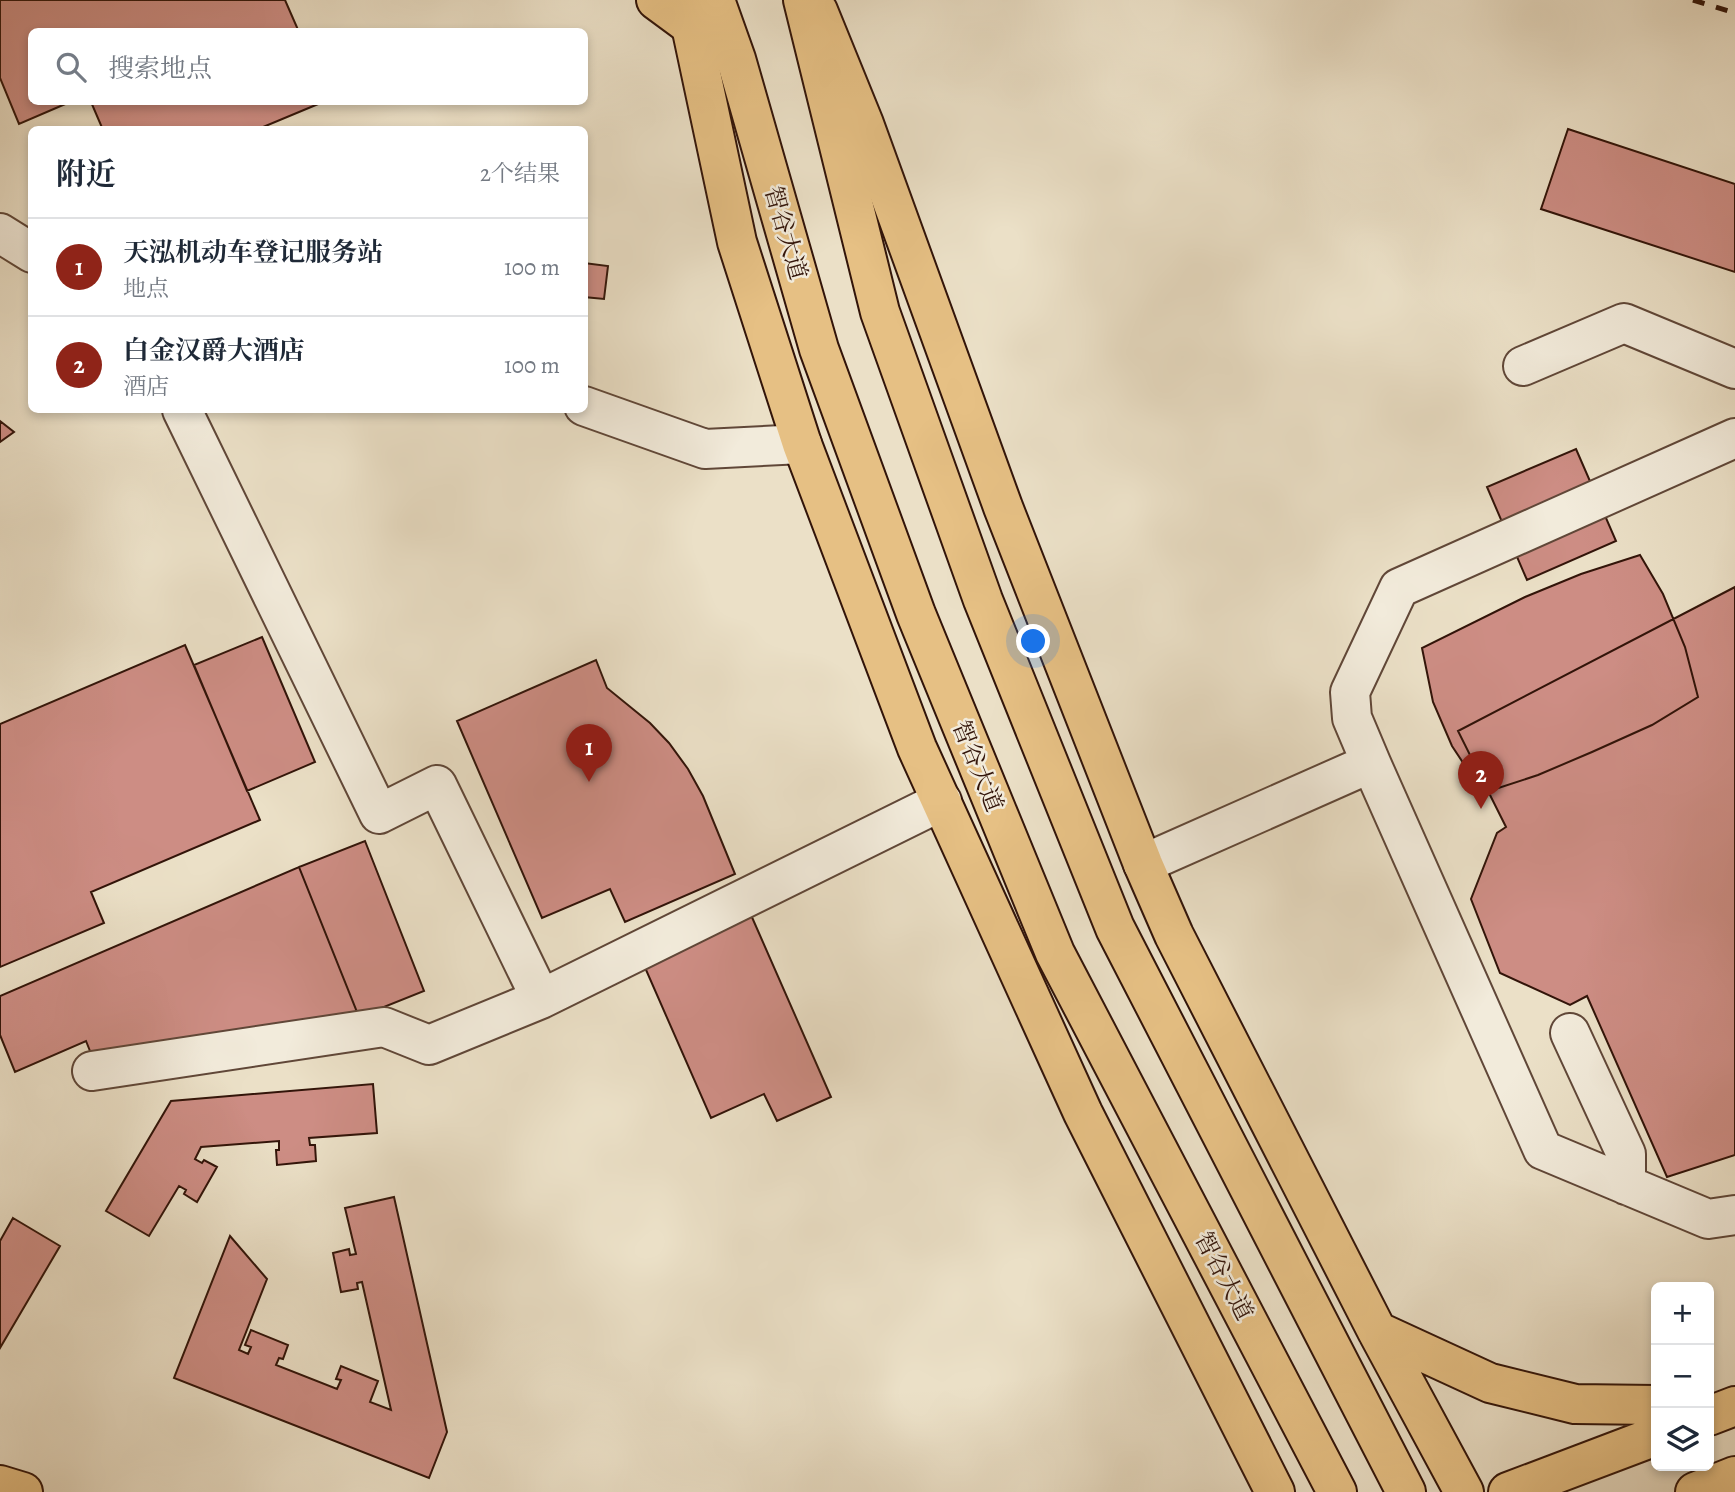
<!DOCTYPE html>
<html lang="zh">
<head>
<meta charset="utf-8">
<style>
  body { margin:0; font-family:Alegreya,"Noto Serif SC",serif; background:#f6f6f7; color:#1f2937 }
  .controls { position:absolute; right:21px; bottom:21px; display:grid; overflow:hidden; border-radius:10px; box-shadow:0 4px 10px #0003 }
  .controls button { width:63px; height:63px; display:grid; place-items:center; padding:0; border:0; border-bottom:2px solid #e0e1e3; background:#fff; color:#1f2937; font:35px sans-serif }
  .you { position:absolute; left:1034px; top:642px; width:24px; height:24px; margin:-18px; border:5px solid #fff; border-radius:50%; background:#1a73e8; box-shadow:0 0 0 10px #1a73e833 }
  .badge { display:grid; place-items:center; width:46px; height:46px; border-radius:50%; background:#8f2418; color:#fff; font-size:23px; font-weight:700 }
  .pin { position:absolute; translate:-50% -58px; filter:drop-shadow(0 2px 4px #0008) }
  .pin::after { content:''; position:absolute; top:37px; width:24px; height:21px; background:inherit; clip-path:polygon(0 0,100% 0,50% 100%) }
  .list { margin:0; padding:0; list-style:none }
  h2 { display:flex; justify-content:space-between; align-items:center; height:91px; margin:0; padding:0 28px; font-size:30px }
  h2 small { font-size:23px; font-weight:400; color:#747a83 }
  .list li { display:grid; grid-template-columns:46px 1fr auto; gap:21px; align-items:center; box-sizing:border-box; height:98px; padding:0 28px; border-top:2px solid #e0e1e3 }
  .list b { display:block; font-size:26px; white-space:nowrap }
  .list p { margin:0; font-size:23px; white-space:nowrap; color:#747a83 }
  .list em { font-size:23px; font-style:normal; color:#747a83 }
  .icon { flex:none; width:38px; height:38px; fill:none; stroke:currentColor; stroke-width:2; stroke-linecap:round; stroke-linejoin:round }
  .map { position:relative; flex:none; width:1735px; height:1492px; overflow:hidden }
  .search { position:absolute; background:#fff; box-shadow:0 4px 10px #0003; left:28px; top:28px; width:560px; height:77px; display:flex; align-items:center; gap:18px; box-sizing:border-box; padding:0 24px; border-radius:10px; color:#747a83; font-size:26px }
  .panel { position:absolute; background:#fff; box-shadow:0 4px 10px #0003; left:28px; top:126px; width:560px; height:287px; border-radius:10px }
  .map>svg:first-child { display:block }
  .building { fill:#cd8d84; stroke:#321409; stroke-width:2 }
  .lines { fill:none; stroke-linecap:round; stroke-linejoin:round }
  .minor-casing { stroke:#604738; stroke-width:42 }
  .major-casing { stroke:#321409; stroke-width:42 }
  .highway-casing { stroke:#321409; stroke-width:42 }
  .minor { stroke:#f2ebdb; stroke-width:38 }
  .major { stroke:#e6c084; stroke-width:38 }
  .highway { stroke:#e6c084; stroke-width:38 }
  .rail { stroke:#321409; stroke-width:5; stroke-dasharray:12 12; stroke-linecap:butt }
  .labels { text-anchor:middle; stroke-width:5; stroke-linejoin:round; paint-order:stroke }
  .street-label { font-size:24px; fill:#321409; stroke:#f2ebdb }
</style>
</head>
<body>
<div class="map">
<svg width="1735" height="1492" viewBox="0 0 1735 1492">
  <rect width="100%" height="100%" fill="#ebe0c7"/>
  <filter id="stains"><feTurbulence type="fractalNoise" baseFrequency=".00286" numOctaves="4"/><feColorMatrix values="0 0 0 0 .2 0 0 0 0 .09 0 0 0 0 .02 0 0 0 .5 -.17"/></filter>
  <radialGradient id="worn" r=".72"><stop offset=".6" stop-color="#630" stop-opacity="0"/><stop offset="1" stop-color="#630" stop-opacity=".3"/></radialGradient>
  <!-- building -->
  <path class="building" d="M0,0H285L299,32H32V102H70L19,124L0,78Z
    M91,102H323L256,130H103Z
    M1568,129L1735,184V272L1541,209Z
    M584,263L608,266L604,299L584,297Z
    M0,421L14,432L0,442Z
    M1576,449L1616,541L1527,580L1487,487Z
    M1640,555L1663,594L1685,647L1698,697L1652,725L1592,752L1538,775L1483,793L1452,746L1433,702L1422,648L1525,597L1581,574Z
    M1735,587V1155L1667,1177L1587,996L1570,1005L1500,973L1471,899L1497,833L1506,827L1458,731Z
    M262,637L315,762L247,791L194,665Z
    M185,645L260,820L91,892L104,923L0,967V724Z
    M596,660L607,688L650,723L669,743L688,769L703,796L735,874L625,922L610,889L542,918L457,721Z
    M365,841L424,991L359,1017L299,867Z
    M299,867L359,1017L94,1061L86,1041L15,1072L0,1035V996Z
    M751,915L831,1097L777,1121L764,1094L711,1118L643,963Z
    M373,1084L377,1133L309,1138L310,1145H315L316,1161L277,1165L276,1150H279V1141L201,1147L195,1159L202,1163L204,1160L217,1167L197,1202L184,1194L186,1190L179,1186L149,1236L106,1211L171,1101Z
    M394,1197L447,1432L429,1478L174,1378L230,1236L267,1279L239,1350L248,1354L251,1347L245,1345L251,1330L288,1345L283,1359L279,1358L276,1365L337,1389L341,1380L336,1379L341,1366L378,1381L370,1402L391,1410L362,1282L357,1283L358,1289L341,1292L333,1253L349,1249L350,1255L356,1254L345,1208Z
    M13,1218L60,1246L0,1348V1241Z"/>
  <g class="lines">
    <defs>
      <path id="minor" d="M0,233L32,253
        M1523,366L1624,323L1735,369
        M584,406L705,449L802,444
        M182,410L379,814L437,785L541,999L942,801
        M1735,438L1399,588L1350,692L1352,718L1371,763L1543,1150L1708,1219L1735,1215
        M1143,864L1371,763
        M1570,1033L1626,1154V1185
        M92,1071L384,1027L429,1045L541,999"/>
      <path id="major" d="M690,0L691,26L737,242L802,444L917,748L1083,1113L1275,1492
        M818,11L864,124L1003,507L1143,864L1174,935L1377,1331L1464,1492
        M1377,1331L1490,1383L1575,1404L1656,1405
        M1709,1416L1735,1406
        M0,1485L23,1492
        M1508,1492L1656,1436
        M1695,1492L1735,1476"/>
      <path id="highway" d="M656,0L736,59
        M715,0L736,59L819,349L916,614L1055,953L1337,1492
        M803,0L880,312L983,600L1115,928L1406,1492"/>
    </defs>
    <!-- minor casing -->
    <use href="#minor" class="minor-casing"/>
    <!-- major casing -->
    <use href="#major" class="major-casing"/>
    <!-- highway casing -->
    <use href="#highway" class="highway-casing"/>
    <!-- minor -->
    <use href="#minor" class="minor"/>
    <!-- major -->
    <use href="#major" class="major"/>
    <!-- highway -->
    <use href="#highway" class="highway"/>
    <!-- rail -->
    <path class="rail" d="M1693,0L1735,13"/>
  </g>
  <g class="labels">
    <!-- street labels -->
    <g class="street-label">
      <text transform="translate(786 233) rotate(74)" y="8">智谷大道</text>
      <text transform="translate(978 766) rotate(68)" y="8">智谷大道</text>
      <text transform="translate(1224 1276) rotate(62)" y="8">智谷大道</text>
    </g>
  </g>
  <rect width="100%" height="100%" filter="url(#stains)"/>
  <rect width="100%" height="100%" fill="url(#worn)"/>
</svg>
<div class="controls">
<button>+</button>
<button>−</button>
<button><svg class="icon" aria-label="layers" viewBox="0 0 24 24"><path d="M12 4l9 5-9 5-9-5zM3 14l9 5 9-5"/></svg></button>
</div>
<div class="you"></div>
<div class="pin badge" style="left:589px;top:782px">1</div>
<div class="pin badge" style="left:1481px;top:809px">2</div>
<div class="search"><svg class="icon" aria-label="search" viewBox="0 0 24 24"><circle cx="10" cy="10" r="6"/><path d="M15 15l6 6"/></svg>搜索地点</div>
<section class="panel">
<h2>附近<small>2个结果</small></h2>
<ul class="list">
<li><span class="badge">1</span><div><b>天泓机动车登记服务站</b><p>地点</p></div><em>100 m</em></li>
<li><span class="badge">2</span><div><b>白金汉爵大酒店</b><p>酒店</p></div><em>100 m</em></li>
</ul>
</section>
</div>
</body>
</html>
